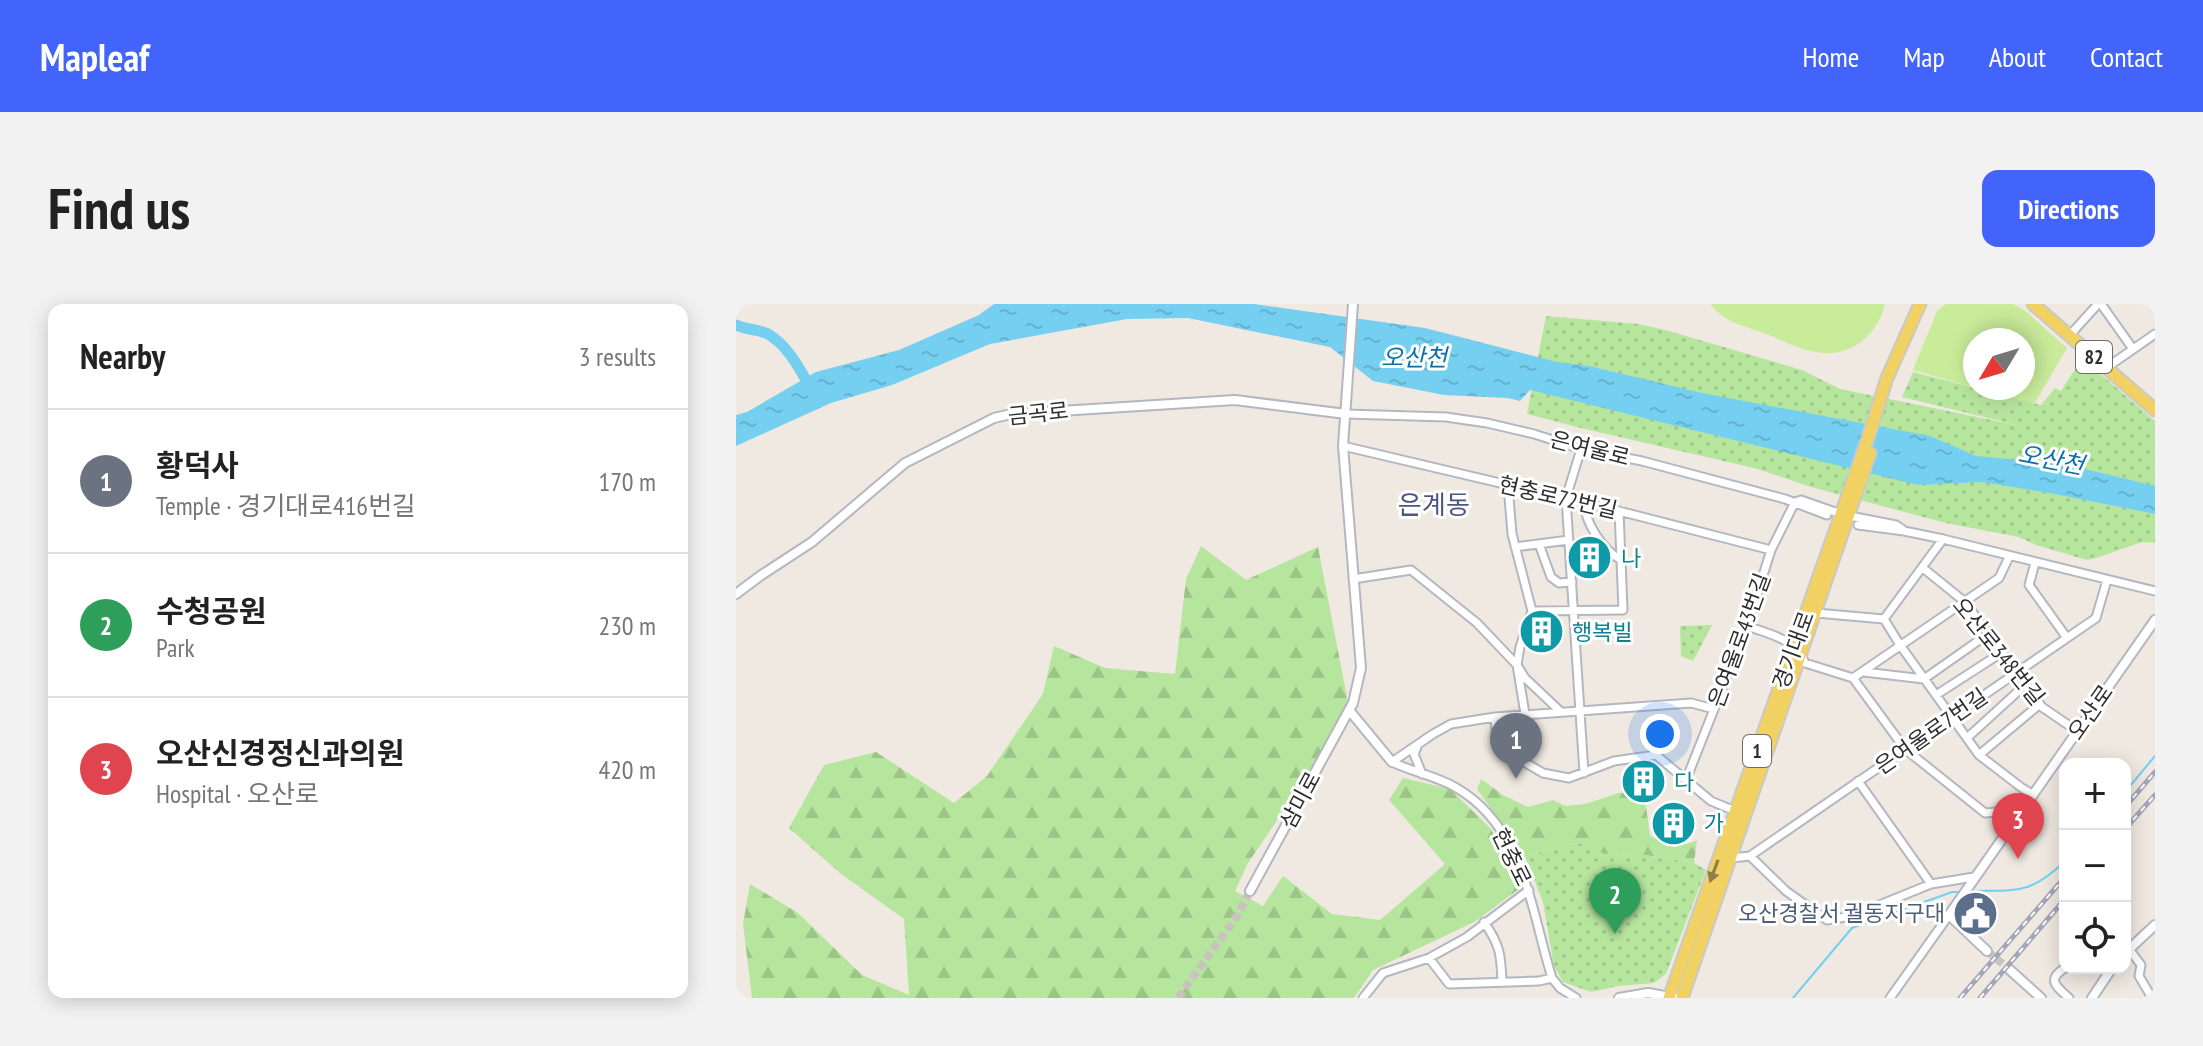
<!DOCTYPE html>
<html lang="en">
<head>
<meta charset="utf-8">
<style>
  body { margin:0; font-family:"PT Sans Narrow","Noto Sans KR",sans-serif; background:#f2f2f2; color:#222 }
  .controls { position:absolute; right:24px; bottom:24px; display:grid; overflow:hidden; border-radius:16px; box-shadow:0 4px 20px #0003 }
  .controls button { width:72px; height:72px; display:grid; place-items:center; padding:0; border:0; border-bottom:2px solid #e0e0e0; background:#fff; color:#222; font:40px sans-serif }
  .compass { position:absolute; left:1227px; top:24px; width:72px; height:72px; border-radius:50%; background:#fff; box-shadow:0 4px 20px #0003; rotate:232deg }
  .you { position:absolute; left:924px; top:430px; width:28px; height:28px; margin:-20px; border:6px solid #fff; border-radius:50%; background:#1a73e8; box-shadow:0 0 0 12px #1a73e833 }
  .badge { display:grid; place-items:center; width:52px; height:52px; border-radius:50%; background:#4264fb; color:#fff; font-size:26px; font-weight:700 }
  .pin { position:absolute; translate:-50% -66px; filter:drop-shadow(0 2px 4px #0008) }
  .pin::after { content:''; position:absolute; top:42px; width:28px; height:24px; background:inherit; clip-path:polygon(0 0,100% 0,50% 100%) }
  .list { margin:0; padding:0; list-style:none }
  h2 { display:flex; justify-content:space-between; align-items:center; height:104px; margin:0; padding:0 32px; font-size:34px }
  h2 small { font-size:26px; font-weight:400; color:#767676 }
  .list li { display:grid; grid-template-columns:52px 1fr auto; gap:24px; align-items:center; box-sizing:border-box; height:144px; padding:0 32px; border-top:2px solid #e0e0e0 }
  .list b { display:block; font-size:30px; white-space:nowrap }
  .list p { margin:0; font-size:26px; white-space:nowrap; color:#767676 }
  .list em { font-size:26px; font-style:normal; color:#767676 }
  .icon { flex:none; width:44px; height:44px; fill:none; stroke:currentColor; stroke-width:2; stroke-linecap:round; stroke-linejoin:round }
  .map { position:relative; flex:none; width:1419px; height:694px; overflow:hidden; border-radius:16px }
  header { display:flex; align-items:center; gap:48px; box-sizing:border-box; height:112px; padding:0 40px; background:#4264fb; color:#fff }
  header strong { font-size:38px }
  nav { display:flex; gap:44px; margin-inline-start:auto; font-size:28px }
  .intro { display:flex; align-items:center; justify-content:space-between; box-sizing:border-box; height:192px; padding:0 48px }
  h1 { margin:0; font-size:56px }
  .button { padding:20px 36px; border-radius:16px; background:#4264fb; color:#fff; font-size:28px; font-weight:700 }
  main { display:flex; gap:48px; padding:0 48px }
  aside { flex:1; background:#fff; border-radius:16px; box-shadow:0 4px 20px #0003 }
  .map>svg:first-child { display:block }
  .forest { fill:url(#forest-firs) }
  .park { fill:url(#park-dots) }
  .pitch { fill:#c9ec9a }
  .water { fill:url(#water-ripples) }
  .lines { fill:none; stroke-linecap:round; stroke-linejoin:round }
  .stream { stroke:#75cff0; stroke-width:2 }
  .river { stroke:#75cff0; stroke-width:11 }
  .tertiary-tunnel { stroke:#c8c4bd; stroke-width:8; stroke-dasharray:8 4; stroke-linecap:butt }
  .minor-casing { stroke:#b4b7c1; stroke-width:11 }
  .tertiary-casing { stroke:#b4b7c1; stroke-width:12 }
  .primary-casing { stroke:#c9c9c9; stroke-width:15 }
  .minor { stroke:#fff; stroke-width:7 }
  .tertiary { stroke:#fff; stroke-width:8 }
  .primary { stroke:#f2d163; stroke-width:11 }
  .rail-casing { stroke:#a3a6b8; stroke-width:5 }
  .rail { stroke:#fff; stroke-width:2; stroke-dasharray:6; stroke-linecap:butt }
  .oneway { fill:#908048 }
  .labels { text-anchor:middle; stroke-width:6; stroke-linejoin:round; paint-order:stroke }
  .shield { fill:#fff; stroke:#6d6d6d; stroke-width:2 }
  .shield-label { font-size:20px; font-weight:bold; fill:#2e2e2e }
  .street-label { font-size:22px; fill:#2e2e2e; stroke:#fff }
  .culture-label { font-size:22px; fill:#0d838f; stroke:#fff; text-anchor:start }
  .service-label { font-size:22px; fill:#4e5e75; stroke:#fff; text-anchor:end }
  .water-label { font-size:24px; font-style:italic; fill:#0d6fa3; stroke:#fff }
  .quarter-label { font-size:26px; fill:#4d5680; stroke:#fff }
</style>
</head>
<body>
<header>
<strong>Mapleaf</strong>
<nav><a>Home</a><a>Map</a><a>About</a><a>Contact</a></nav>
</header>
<div class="intro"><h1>Find us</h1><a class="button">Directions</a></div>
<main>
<aside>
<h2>Nearby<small>3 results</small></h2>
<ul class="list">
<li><span class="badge" style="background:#6b7280">1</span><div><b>황덕사</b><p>Temple · 경기대로416번길</p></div><em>170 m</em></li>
<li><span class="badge" style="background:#2e9e5b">2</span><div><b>수청공원</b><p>Park</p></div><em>230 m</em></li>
<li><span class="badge" style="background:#e0444e">3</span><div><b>오산신경정신과의원</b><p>Hospital · 오산로</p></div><em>420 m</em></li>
</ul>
</aside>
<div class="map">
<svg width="1419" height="694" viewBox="0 0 1419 694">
  <defs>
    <pattern id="forest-firs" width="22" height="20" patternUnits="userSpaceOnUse" patternTransform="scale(2)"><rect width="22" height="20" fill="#b6e59e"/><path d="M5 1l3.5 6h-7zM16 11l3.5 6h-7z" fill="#9dc588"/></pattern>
    <pattern id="park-dots" width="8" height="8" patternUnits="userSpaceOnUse" patternTransform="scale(2)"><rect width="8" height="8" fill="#b6e59e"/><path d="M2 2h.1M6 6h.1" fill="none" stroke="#9dc588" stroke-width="1.8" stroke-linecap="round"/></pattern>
    <pattern id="water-ripples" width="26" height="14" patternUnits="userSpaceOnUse" patternTransform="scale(2)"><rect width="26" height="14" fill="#75cff0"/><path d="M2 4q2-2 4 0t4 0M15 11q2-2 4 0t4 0" fill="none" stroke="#66b2ce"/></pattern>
  </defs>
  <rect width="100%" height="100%" fill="#efe9e1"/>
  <!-- forest -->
  <path class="forest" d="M465,242L510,276L582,243L612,399L574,468L512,559L499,587L527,602L547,572L596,610L644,616L709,560L653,496L667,474L714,485L755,525L783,585L738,618L637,666L618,694H16L7,620L14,580L62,609L126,671L173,691L168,615L104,569L53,524L88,461L140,448L218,499L251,472L307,390L318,342L369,364L439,370L450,275Z
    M745,475L767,491L792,503L817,496L830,502L849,500L883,489L895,488L903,492L910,502L914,532C930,539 945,545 961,536L958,559L897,549L868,550L848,540L837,539L789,553L741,485Z"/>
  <!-- park -->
  <path class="park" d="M810,12L902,20L929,26L1066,66L1104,85L1285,122L1166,93L1177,68L1305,101L1319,84L1325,87L1346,54L1419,117V239L1406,238L1363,253L1351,256L1300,241L1283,233L1210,219L1075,183L1022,165L845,124L791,110Z
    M976,321L957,357L945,352L944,322Z
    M837,539L848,540L868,550L897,549L958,559L970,566L930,670L918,679L882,682L855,688L827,678L818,662L807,598L789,553Z"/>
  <!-- pitch -->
  <path class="pitch" d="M975,0H1149C1142,31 1114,55 1080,48C1063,45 1045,36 1028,29C1008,22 987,18 975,0Z
    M1210,0H1277L1288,6L1331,44L1298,100L1239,84H1287V36H1239V84L1177,66L1201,7Z"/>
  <!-- water -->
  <path class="water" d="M258,0H518L689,24L821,58L853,62L966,89L1194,132L1240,152L1328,160L1419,182V210L1319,190L1246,178L1182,181L794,86L784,97L772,94L708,91L637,77L594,43L452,14L391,15L254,40L156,81L95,99L0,142V111L11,108L80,68L163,46L243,11Z"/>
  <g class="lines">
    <!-- stream -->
    <path class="stream" d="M1389,488L1419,452
      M1235,587C1281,586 1294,591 1329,557
      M1057,694L1116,624L1216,588H1225"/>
    <!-- river -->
    <path class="river" d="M0,21C10,26 22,25 32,30C53,42 65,68 77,88"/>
    <!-- tertiary-tunnel -->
    <path class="tertiary-tunnel" d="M1251,647L1274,666
      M442,694L501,612L514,587"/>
    <defs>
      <path id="minor" d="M1365,0L1397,45
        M1333,32L1362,0
        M1370,64L1419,30
        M610,110L710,113L751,119L798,130L845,145L906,157L1049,195L1091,211
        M607,142L883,207L1035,246
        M845,145L830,194L848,469
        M772,181L776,230L796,307L784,343L781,361L789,374L825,408
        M848,198C849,219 867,246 885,256
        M1114,212L1160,221L1166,225
        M1122,221L1168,227L1207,235L1419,287
        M1207,235L1148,315L1164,341L1243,451L1286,484L1296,490
        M803,240L815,273L823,279L836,278
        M779,243L833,236
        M1299,259L1293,281L1331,334
        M1187,264L1229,298L1306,403L1341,427
        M617,275L675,266L741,319L781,361L789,410
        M796,307L887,306L883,207
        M1080,309L1148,315
        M1011,322C1033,330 1060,335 1069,359L1117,374L1169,445L1249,509L1285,506
        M1128,368L1188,375L1252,330
        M1117,374L1263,274L1273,253
        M1200,391L1265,349
        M978,405L955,399L759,413L761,437L778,452L807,469L833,474L878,457L920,451L975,497L999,507
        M1231,434L1289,381
        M681,443L678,450L686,470
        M1243,451L1304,400
        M656,458C677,468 700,472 719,483C788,522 795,606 816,674L824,684L840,694
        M656,458L697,430L715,420L759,413
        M950,476L1011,322L1035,246L1059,198L1065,196L1105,210
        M1122,477L1195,580
        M1014,552L1050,587L1091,616L1116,612L1195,580L1238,573
        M995,554L1014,552L1360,314L1371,276
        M748,618C764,641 765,650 766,678
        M1393,645L1405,661L1403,672L1416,694
        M693,654L713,680L803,677L816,674
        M1329,664C1310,676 1320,682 1333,694
        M627,694L647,669L693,654L731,633L793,586
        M1154,694L1213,611"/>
      <path id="tertiary" d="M0,290L24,272L76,238L169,159L258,114L275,110L499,96L610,110
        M613,406L656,458
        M514,587L617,399L625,364L607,142L617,0
        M1251,647L1213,611L1419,316
        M1389,649L1419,621
        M1274,666L1305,694
        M883,694L912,689L940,694
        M1356,694L1376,664"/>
      <path id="primary" d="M1297,0L1419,106
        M933,694L1131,137L1151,74L1184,0
        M946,694L1134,149"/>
    </defs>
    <!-- minor casing -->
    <use href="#minor" class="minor-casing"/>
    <!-- tertiary casing -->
    <use href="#tertiary" class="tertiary-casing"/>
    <!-- primary casing -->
    <use href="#primary" class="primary-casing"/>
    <!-- minor -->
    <use href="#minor" class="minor"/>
    <!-- tertiary -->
    <use href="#tertiary" class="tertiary"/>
    <!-- primary -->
    <use href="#primary" class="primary"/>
    <defs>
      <path id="rail" d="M1389,503L1419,468
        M1389,525L1419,491
        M1224,694L1329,573
        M1244,694L1329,595"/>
    </defs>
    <!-- rail casing -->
    <use href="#rail" class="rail-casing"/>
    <!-- rail -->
    <use href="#rail" class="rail"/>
  </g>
  <!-- one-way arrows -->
  <defs><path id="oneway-solid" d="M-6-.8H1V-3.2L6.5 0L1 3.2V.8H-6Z" transform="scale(2)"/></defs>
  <use class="oneway" href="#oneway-solid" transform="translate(978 567) rotate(110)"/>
  <!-- icons -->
  <defs>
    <symbol id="building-disc" viewBox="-11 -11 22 22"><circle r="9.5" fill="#0f9aa8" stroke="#fff"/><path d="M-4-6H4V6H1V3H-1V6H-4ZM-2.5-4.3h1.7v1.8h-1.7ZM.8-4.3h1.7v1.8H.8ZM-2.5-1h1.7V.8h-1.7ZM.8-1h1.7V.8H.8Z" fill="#fff"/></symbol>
    <symbol id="civic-disc" viewBox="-11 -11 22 22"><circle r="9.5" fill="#5c6f8a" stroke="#fff"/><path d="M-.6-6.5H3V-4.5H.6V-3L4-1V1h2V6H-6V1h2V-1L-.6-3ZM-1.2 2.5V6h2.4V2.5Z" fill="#fff"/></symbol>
  </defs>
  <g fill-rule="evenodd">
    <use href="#building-disc" x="828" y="228" width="51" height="51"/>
    <use href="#building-disc" x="780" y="302" width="51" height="51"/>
    <use href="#building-disc" x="882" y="452" width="51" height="51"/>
    <use href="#building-disc" x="912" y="494" width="51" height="51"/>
    <use href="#civic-disc" x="1214" y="584" width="51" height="51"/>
  </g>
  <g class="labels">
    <!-- shield labels -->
    <g class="shield">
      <rect x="1340" y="37" width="36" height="32" rx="6"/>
      <rect x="1007" y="431" width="28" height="32" rx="6"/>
    </g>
    <g class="shield-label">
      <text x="1358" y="60">82</text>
      <text x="1021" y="454">1</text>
    </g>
    <!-- street labels -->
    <g class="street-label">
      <text transform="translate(302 109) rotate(-6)" y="8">금곡로</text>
      <text transform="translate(854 144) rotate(14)" y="8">은여울로</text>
      <text transform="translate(822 193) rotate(13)" y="8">현충로72번길</text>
      <text transform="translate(1003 336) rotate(-70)" y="8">은여울로43번길</text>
      <text transform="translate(1057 346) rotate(-70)" y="8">경기대로</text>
      <text transform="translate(1263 347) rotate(51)" y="8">오산로348번길</text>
      <text transform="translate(1354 408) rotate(-55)" y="8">오산로</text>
      <text transform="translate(1195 427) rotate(-35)" y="8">은여울로7번길</text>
      <text transform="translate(564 496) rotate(-62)" y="8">삼미로</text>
      <text transform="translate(776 553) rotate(64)" y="8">현충로</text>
    </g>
    <!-- culture labels -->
    <g class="culture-label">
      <text x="885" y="262">나</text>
      <text x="836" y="336">행복빌</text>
      <text x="938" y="486">다</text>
      <text x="968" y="527">가</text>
    </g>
    <!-- service labels -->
    <g class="service-label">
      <text x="1209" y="617">오산경찰서 궐동지구대</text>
    </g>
    <!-- water labels -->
    <g class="water-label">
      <text x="678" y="62">오산천</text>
      <text transform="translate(1315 156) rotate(11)" y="8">오산천</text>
    </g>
    <!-- quarter labels -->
    <g class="quarter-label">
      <text x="698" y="210">은계동</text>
    </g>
  </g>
</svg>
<div class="controls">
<button>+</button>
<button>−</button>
<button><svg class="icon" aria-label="locate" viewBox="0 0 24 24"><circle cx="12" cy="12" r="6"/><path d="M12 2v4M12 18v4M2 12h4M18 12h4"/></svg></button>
</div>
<svg class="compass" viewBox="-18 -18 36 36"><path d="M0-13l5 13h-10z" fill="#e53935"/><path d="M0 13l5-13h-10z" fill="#767676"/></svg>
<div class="you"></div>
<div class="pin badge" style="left:780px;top:475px;background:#6b7280">1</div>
<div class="pin badge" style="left:879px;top:630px;background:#2e9e5b">2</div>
<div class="pin badge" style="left:1282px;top:555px;background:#e0444e">3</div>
</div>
</main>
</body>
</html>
